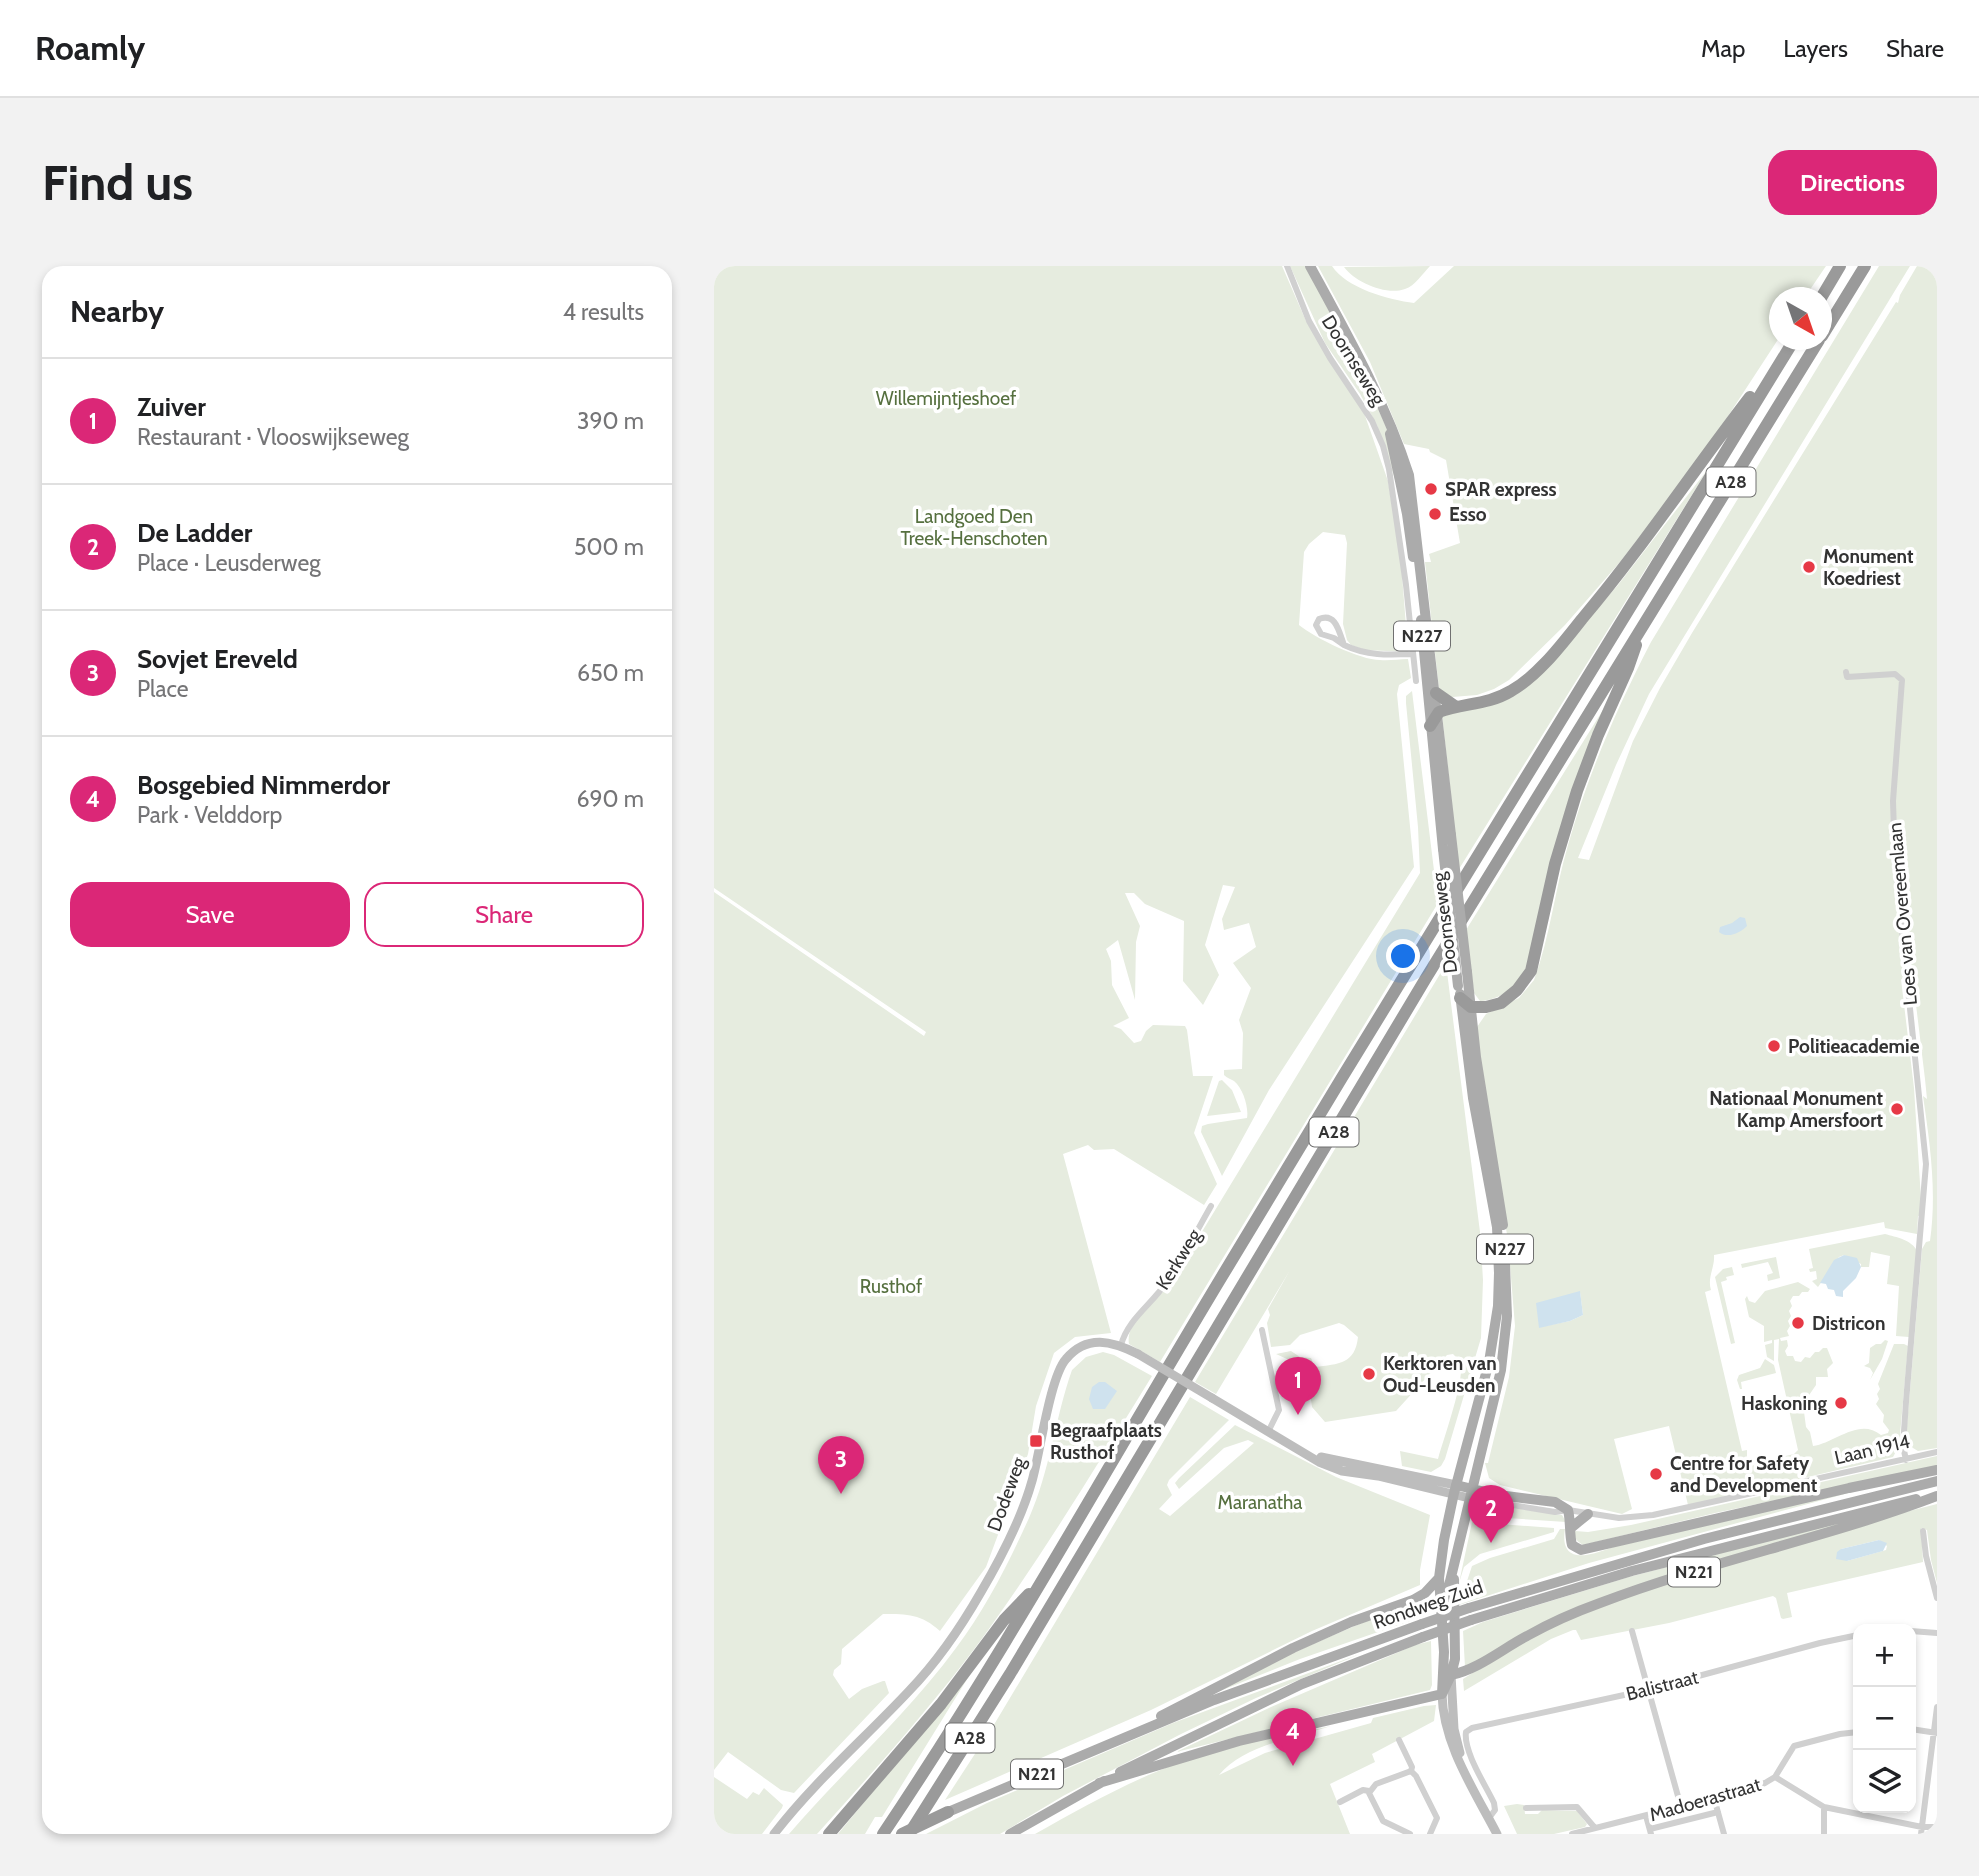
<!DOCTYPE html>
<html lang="en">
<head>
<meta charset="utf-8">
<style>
  body { margin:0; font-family:Cabin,sans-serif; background:#f2f2f2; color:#202124 }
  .controls { position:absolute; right:21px; bottom:21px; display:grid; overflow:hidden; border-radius:14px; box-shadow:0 4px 10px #0003 }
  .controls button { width:63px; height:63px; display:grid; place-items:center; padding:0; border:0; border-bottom:2px solid #e0e0e0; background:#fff; color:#202124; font:35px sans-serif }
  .compass { position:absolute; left:1055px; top:21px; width:63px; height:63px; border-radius:50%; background:#fff; box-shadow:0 4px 10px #0003; rotate:140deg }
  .you { position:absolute; left:690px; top:691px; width:24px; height:24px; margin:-18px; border:5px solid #fff; border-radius:50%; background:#1a73e8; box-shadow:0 0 0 10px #1a73e833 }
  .badge { display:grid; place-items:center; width:46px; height:46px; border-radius:50%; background:#db2777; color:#fff; font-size:23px; font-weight:700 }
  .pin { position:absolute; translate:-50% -58px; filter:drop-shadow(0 2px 4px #0008) }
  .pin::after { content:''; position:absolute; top:37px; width:24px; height:21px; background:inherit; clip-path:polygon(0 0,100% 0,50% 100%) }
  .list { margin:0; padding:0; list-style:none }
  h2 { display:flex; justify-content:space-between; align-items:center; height:91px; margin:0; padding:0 28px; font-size:30px }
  h2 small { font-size:23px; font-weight:400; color:#757577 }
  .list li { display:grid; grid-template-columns:46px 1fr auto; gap:21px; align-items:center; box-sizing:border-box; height:126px; padding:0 28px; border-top:2px solid #e0e0e0 }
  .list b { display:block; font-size:26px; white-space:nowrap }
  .list p { margin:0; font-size:23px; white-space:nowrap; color:#757577 }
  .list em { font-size:23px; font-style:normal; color:#757577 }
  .actions { display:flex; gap:14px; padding:21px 28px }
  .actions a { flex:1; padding:16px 0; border:2px solid #db2777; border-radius:21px; text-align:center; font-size:24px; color:#db2777 }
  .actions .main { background:#db2777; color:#fff }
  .icon { flex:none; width:38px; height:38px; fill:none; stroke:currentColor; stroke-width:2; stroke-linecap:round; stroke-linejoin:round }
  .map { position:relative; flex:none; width:1223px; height:1568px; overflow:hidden; border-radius:21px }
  header { display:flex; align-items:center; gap:42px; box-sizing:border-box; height:98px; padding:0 35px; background:#fff; border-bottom:2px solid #e0e0e0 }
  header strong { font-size:33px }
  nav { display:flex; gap:38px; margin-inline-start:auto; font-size:24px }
  .intro { display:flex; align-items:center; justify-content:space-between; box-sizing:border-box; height:168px; padding:0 42px }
  h1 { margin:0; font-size:49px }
  .button { padding:18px 32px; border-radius:21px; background:#db2777; color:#fff; font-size:24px; font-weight:700 }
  main { display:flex; gap:42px; padding:0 42px }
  aside { flex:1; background:#fff; border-radius:21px; box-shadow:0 4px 10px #0003 }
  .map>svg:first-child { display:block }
  .green { fill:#e6ecdf; fill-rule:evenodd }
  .water { fill:#cfe2ee }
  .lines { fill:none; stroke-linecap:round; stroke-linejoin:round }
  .street { stroke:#d0d0d0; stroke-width:6 }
  .secondary { stroke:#bdbdbd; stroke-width:9 }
  .primary { stroke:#ababab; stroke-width:10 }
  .highway { stroke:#9a9a9a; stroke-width:12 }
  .secondary-bridge { stroke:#bdbdbd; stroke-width:9 }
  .primary-bridge { stroke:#ababab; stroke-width:10 }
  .highway-bridge { stroke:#9a9a9a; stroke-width:12 }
  .poi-dot { fill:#e63946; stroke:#fff; stroke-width:2.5 }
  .labels { text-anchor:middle; stroke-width:7; stroke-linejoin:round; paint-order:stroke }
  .shield { fill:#fff; stroke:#707070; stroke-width:2 }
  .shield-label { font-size:18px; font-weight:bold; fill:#333 }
  .street-label { font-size:19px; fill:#333; stroke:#fff }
  .park-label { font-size:19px; fill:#56703f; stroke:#fff }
  .poi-label { font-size:19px; font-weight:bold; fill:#333; stroke:#fff; text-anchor:start }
</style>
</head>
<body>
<header>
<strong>Roamly</strong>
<nav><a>Map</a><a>Layers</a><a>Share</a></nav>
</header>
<div class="intro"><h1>Find us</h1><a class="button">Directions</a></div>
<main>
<aside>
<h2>Nearby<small>4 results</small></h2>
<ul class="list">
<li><span class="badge">1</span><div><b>Zuiver</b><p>Restaurant · Vlooswijkseweg</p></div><em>390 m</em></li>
<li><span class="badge">2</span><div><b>De Ladder</b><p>Place · Leusderweg</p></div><em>500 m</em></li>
<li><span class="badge">3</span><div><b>Sovjet Ereveld</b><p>Place</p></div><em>650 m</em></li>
<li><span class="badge">4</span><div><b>Bosgebied Nimmerdor</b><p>Park · Velddorp</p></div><em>690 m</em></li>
</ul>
<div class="actions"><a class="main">Save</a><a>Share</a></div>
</aside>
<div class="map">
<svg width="1223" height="1568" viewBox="0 0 1223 1568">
  <rect width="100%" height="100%" fill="#fff"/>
  <!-- green -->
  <path class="green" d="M0,0H568L592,55L649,144L674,215L687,296L694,386L651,384L637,379L633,374L629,358L633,277L631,269L609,266L595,278L590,286L585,359C601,372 646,394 666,394C675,395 685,393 694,393L697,412L685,419L683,428L700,601L555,824L508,910L487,866L488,860L494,858L533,852C535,842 529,822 520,815C517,813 513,812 510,809V804L528,803L529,767L525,754L537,722L519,697L542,681L535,657L510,664L508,653L521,621L509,619L491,679L505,709L489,739L469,715L470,655L431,638L420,627H411L426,660L422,676L421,734L404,674L392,683L397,695L398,719L415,752L399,760L407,763L420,777L427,775L432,765L439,759L471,760L473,764L479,810H499L480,867L503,918L490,939L400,883L380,884L374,879L349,888L397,1067L361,1071L340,1087L322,1140L314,1188L272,1301L226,1365C207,1348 194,1348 169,1348L128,1383L127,1398L120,1404L119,1409L135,1433L148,1423L169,1415H171L175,1427L80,1527L67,1524L14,1486L0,1504V626L210,770L212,766L0,622Z
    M576,0H593L641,91L673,163L689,237L663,159L646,128L611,77Z
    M604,0H618C632,22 675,34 700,37L740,0H1112L1091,31L1066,32L1065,72L986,193L906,296L851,359L795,414L780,423L763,429L726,432L711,296H717L715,288L746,277L732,194L716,186L715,183L690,178L656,96Z
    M716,0C709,7 701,20 691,23C672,30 641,16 630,1Z
    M1165,0H1196L935,428L902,499L864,592L875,594L919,475L946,422L978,367L1182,36L1184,37L1186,29L1203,0H1223V1182L1204,1185L1194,1179L1192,1171L1208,983L1212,976L1216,975C1223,926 1216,878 1209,830L1213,833L1211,813L1184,590L1179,591L1193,716L1187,713L1200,822L1208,949L1204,950L1203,968L1171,962L1170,956L1000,989C1001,1002 993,1011 997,1024L991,1026L1028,1185L1033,1184V1194L1044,1191L1046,1196L1080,1188L1084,1184L1064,1094L1065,1073L1060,1074V1095L1053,1091L1051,1079L1058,1077V1074L1050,1076V1060L1035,1051L1031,1033L1033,1030L1035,1035L1041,1037L1051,1025L1084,1016L1096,1023L1094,1026H1088L1085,1030H1079L1076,1035L1078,1040L1075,1045L1077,1050L1074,1055L1076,1060L1073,1065L1075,1070L1066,1072L1067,1075L1073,1074L1074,1080L1071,1085L1073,1090H1079L1081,1095L1087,1096L1091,1091L1096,1092L1101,1086H1105L1109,1082H1113L1119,1097L1113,1103L1114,1111H1102V1119L1089,1138L1092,1161L1096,1166L1099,1180C1121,1177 1145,1151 1167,1169L1174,1167L1175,1164L1169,1156L1170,1149L1162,1138L1165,1133L1163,1128L1166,1123L1164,1118L1180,1078H1190L1194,1080L1185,1180L1179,1191L974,1239L955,1160L900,1173L918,1243L908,1248L786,1219L775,1212L771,1197H774L795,1111L801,1060L794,975L767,803L763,761L772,748L805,732L820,714C836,671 841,623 854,579C874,508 903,442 937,376ZM866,1026L869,1049L856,1055L831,1060Z
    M994,203L745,603L728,448L782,436L875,352L904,319Z
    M698,425L724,637L446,1096L415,1078C411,1056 441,1035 455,1020L706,607L704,561L692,437V430Z
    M892,439L813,706C799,722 788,733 766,735L760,727L752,664Z
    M732,698L766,966L769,1014L767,1072L731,1193L727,1200L717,1206L688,1200L686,1185L724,1193C730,1172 748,1121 747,1102C746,1095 743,1092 739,1088L733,1089L682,1145L611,1156L598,1141L593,1105L586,1099L562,1088L577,1085L586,1091L597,1092L601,1101C625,1098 641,1098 644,1071L630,1059L625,1057L586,1069L576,1079L557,1081L553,1057L556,1049L554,1043L576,1004L502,1128L481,1116Z
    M508,814L518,824L527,846L493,850L505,815Z
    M1171,968C1182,971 1198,974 1203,985L1195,1071L1182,1070L1185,1020L1173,1018L1176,990L1157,986L1155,1001H1147V998L1130,989L1125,991L1104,1021L1098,1015L1103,1013L1102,1005L1096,1006L1095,1003L1099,1002L1095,983Z
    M1062,991L1066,1012L1054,1015L1053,1009L1059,1007L1054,996L1028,1002L1027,998Z
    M1018,1001L1020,1009L1012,1011L1013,1014L1007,1016L1021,1077L1017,1078L1001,1011L1009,1003Z
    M1171,1074L1174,1075L1168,1093L1156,1114L1159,1107L1156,1102L1150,1100L1155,1097L1156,1082L1162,1078H1167Z
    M389,1086L400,1089L438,1110C381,1202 326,1294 261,1382C212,1447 158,1507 103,1568H75C129,1505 193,1449 242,1382C272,1342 294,1298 315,1252C336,1205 341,1152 358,1104L372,1091Z
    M1051,1093L1060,1099L1062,1107L1027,1116L1028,1123H1026L1023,1114L1025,1109L1046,1102Z
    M476,1131L515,1154L455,1214L453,1219L458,1229L445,1243L456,1250L540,1177L534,1174L510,1182L465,1223L461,1217L465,1212L521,1159L622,1211L716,1249L706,1304V1319L598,1365L437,1444L231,1534L281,1457Z
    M1223,1190V1200L1001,1247L869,1279C863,1275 860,1273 861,1265L874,1266L917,1259Z
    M1142,1225L875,1297L745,1339L758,1300L776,1292L840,1273L846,1263H851C849,1274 850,1287 863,1289C878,1292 909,1276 925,1272C997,1254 1070,1240 1142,1225Z
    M1223,1238V1317L1217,1294L1213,1264L1207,1262L1209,1296L1073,1327L1078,1351L1069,1353L1067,1352L1062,1332L1059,1330L955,1357L867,1374L862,1364H859L837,1373L750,1425L749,1413L760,1406L830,1364L904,1333L1156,1255ZM1165,1274L1173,1280L1172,1284L1133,1295L1127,1283Z
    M778,1239L848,1249L852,1256L762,1250L768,1244L766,1241Z
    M1175,1243L925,1320L751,1401L749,1365L769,1356L915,1311Z
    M758,1256L840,1262V1266L766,1288L750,1301L745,1317Z
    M709,1334L716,1348L586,1393L496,1429C565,1392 635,1360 709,1334Z
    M717,1375L718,1419L716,1424L462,1486L557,1441L701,1379Z
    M646,1388L542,1432L467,1468L349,1530L286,1568H212L273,1537L459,1457Z
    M260,1402L168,1551H161L151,1568H124Z
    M722,1439L720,1455L658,1488L661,1496L616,1518L636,1568H321C369,1541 419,1513 470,1495C517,1478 568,1471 617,1460C580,1472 530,1479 505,1509L551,1487L657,1457L659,1452L710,1440Z
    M0,1511L33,1533L39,1526L45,1529L50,1522L69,1539L68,1542L48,1568H4L0,1565Z
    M803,1538L810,1539L811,1548H824L828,1544L863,1545L873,1558L871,1561L840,1568H803L790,1540Z"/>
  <!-- water -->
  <path class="water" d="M1026,651L1031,652L1033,660C1026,667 1014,673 1005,666L1006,661L1018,657Z
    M1130,989L1143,992L1147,1001L1142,1012L1129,1025V1031L1122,1030L1120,1024L1114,1023L1112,1018L1106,1017L1120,994Z
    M866,1025L869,1049L856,1055L825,1062L822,1037Z
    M385,1116H391L403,1125L391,1143H379L375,1133L378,1121Z
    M1165,1274L1173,1277L1169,1285L1133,1295L1122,1293L1123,1286L1127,1283Z"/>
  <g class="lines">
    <!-- street -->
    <path class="street" d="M573,0L595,55L616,92L658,155L669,180L675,203L692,319L702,415
      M630,379L620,372L607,368L602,359L605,353C622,346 625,366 630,379C653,390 674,389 698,388
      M1132,406L1133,411L1181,408L1188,414L1179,535L1181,597L1212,898L1192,1136L1189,1180L1192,1194
      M548,1064L565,1144L554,1166
      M407,1079C414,1053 437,1039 452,1017C469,993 482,966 497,940
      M755,1232L841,1246L854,1244L905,1252L939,1249L1223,1186
      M1209,1265L1212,1290L1223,1332
      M918,1365L967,1541
      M1197,1365L1223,1367
      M1197,1463L1223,1467
      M685,1474L698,1501L697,1505
      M1061,1511L1110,1541L1208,1561H1222
      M1061,1511L1080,1480L1126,1468L1144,1466
      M1000,1532L1010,1568
      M626,1536L649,1524L655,1525
      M812,1542L863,1541L881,1562
      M932,1550L937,1568
      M775,1552L781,1544L780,1537C772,1520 749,1485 752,1466L758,1462L933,1424L1106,1377L1144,1369
      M936,1563L1004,1546
      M696,1568L669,1555L655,1527L662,1518L697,1505L702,1510L723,1552L716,1568
      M858,1568L1000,1532L1051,1517L1061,1511
      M1110,1568V1541
      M1207,1568L1223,1441"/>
    <!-- secondary -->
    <path class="secondary" d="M498,1132L605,1196L628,1205L664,1210L755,1232
      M607,1191L742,1219
      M737,1409L740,1463L746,1487
      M728,1428C729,1478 760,1524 783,1568
      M60,1568C100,1516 150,1473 195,1425C223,1396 247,1361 267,1326C287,1292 307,1254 318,1215C326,1187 336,1111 352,1093C373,1068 398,1075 424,1088"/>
    <!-- primary -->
    <path class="primary" d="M596,0C633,68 671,135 695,209L737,569
      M676,168L693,248L699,291
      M707,354L729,583
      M753,706L762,791L789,959
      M742,1219L784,1229L841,1236L854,1244C857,1256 855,1267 858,1279L867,1284L1135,1222L1223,1204
      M858,1261L874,1248
      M731,1336L787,1104L793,1050L791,998
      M755,1342L990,1273L1223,1215
      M757,1354L918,1305L1202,1233
      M737,1409C765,1403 788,1383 813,1370C836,1357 861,1346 886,1337C996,1295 1113,1272 1223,1230
      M728,1428L730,1386L725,1312L730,1274L740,1227L775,1096L784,1040L785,1007L783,961L759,832L746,728
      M447,1450L579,1382L637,1356L699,1334L711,1327L725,1312
      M406,1506L588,1418L709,1371
      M385,1517L525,1475L728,1428L737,1409L741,1393L740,1313
      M234,1546L500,1434L708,1358
      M296,1568L390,1515"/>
    <!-- highway -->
    <path class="highway" d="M1107,32L1126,0
      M1108,70L1151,0
      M722,427L742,441
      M716,460L725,446C749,437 774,439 797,425C825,409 848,378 868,353C928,282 979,205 1036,131
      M746,732L757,741H772L787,737L803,724L817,705L841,598L863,525L884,469L914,402L922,379
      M197,1565L296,1408L712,712L1105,74
      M115,1568L227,1438L290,1354L315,1328
      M169,1568C290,1388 395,1198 507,1012C696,698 887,385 1080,74"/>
    <!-- secondary-bridge -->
    <path class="secondary-bridge" d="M424,1088L498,1132"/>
    <!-- primary-bridge -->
    <path class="primary-bridge" d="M737,569L753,706
      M729,583L744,720
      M708,1358L755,1342
      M709,1371L757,1354"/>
    <!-- highway-bridge -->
    <path class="highway-bridge" d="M188,1568L234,1546"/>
  </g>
  <!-- markers -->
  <g class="poi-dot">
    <circle cx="717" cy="223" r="7"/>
    <circle cx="721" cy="248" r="7"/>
    <circle cx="1095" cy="301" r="7"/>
    <circle cx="1060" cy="780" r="7"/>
    <circle cx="1183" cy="843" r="7"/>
    <circle cx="1084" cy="1057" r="7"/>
    <circle cx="655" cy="1108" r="7"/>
    <circle cx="1127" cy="1137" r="7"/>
    <rect x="315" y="1168" width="14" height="14" rx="3.5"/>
    <circle cx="942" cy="1208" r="7"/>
  </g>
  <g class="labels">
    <!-- shield labels -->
    <g class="shield">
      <rect x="992.5" y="201.5" width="49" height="29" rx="5"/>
      <rect x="680" y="355.5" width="56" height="29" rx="5"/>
      <rect x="595.5" y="851.5" width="49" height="29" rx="5"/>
      <rect x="763" y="968.5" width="56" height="29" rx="5"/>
      <rect x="954" y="1291.5" width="52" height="29" rx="5"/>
      <rect x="231.5" y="1457.5" width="49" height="29" rx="5"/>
      <rect x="297" y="1493.5" width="52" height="29" rx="5"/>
    </g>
    <g class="shield-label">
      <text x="1017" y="222">A28</text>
      <text x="708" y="376">N227</text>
      <text x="620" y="872">A28</text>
      <text x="791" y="989">N227</text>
      <text x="980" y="1312">N221</text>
      <text x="256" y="1478">A28</text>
      <text x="323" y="1514">N221</text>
    </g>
    <!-- street labels -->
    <g class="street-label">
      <text transform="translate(640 94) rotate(58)" y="7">Doornseweg</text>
      <text transform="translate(1188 648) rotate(-95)" y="7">Loes van Overeemlaan</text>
      <text transform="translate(730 657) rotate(-97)" y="7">Doornseweg</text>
      <text transform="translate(464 993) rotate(-58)" y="7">Kerkweg</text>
      <text transform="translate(1158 1183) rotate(-13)" y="7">Laan 1914</text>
      <text transform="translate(292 1228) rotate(-70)" y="7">Dodeweg</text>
      <text transform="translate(714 1338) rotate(-19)" y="7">Rondweg Zuid</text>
      <text transform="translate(948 1419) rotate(-14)" y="7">Balistraat</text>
      <text transform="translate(991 1533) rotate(-16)" y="7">Madoerastraat</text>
    </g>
    <!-- park labels -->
    <g class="park-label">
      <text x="232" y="139">Willemijntjeshoef</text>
      <text x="260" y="257">Landgoed Den<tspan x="260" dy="22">Treek-Henschoten</tspan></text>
      <text x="177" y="1027">Rusthof</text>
      <text x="546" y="1243">Maranatha</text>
    </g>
    <!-- poi labels -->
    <g class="poi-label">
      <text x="731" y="230">SPAR express</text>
      <text x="735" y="255">Esso</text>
      <text x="1109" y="297">Monument<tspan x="1109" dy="22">Koedriest</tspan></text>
      <text x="1074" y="787">Politieacademie</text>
      <text x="1169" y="839" text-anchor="end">Nationaal Monument<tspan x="1169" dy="22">Kamp Amersfoort</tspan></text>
      <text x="1098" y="1064">Districon</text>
      <text x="669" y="1104">Kerktoren van<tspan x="669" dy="22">Oud-Leusden</tspan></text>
      <text x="1113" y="1144" text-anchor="end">Haskoning</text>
      <text x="336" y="1171">Begraafplaats<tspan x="336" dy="22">Rusthof</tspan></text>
      <text x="956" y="1204">Centre for Safety<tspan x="956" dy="22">and Development</tspan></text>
    </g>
  </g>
</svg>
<div class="controls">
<button>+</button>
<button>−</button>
<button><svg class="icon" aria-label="layers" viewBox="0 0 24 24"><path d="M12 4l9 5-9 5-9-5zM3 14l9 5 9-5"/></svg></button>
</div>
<svg class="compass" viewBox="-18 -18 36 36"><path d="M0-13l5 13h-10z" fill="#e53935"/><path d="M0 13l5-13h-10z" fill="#757577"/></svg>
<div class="you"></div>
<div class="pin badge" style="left:584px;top:1149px">1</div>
<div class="pin badge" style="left:777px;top:1277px">2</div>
<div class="pin badge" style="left:127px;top:1228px">3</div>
<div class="pin badge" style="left:579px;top:1500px">4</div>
</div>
</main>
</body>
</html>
